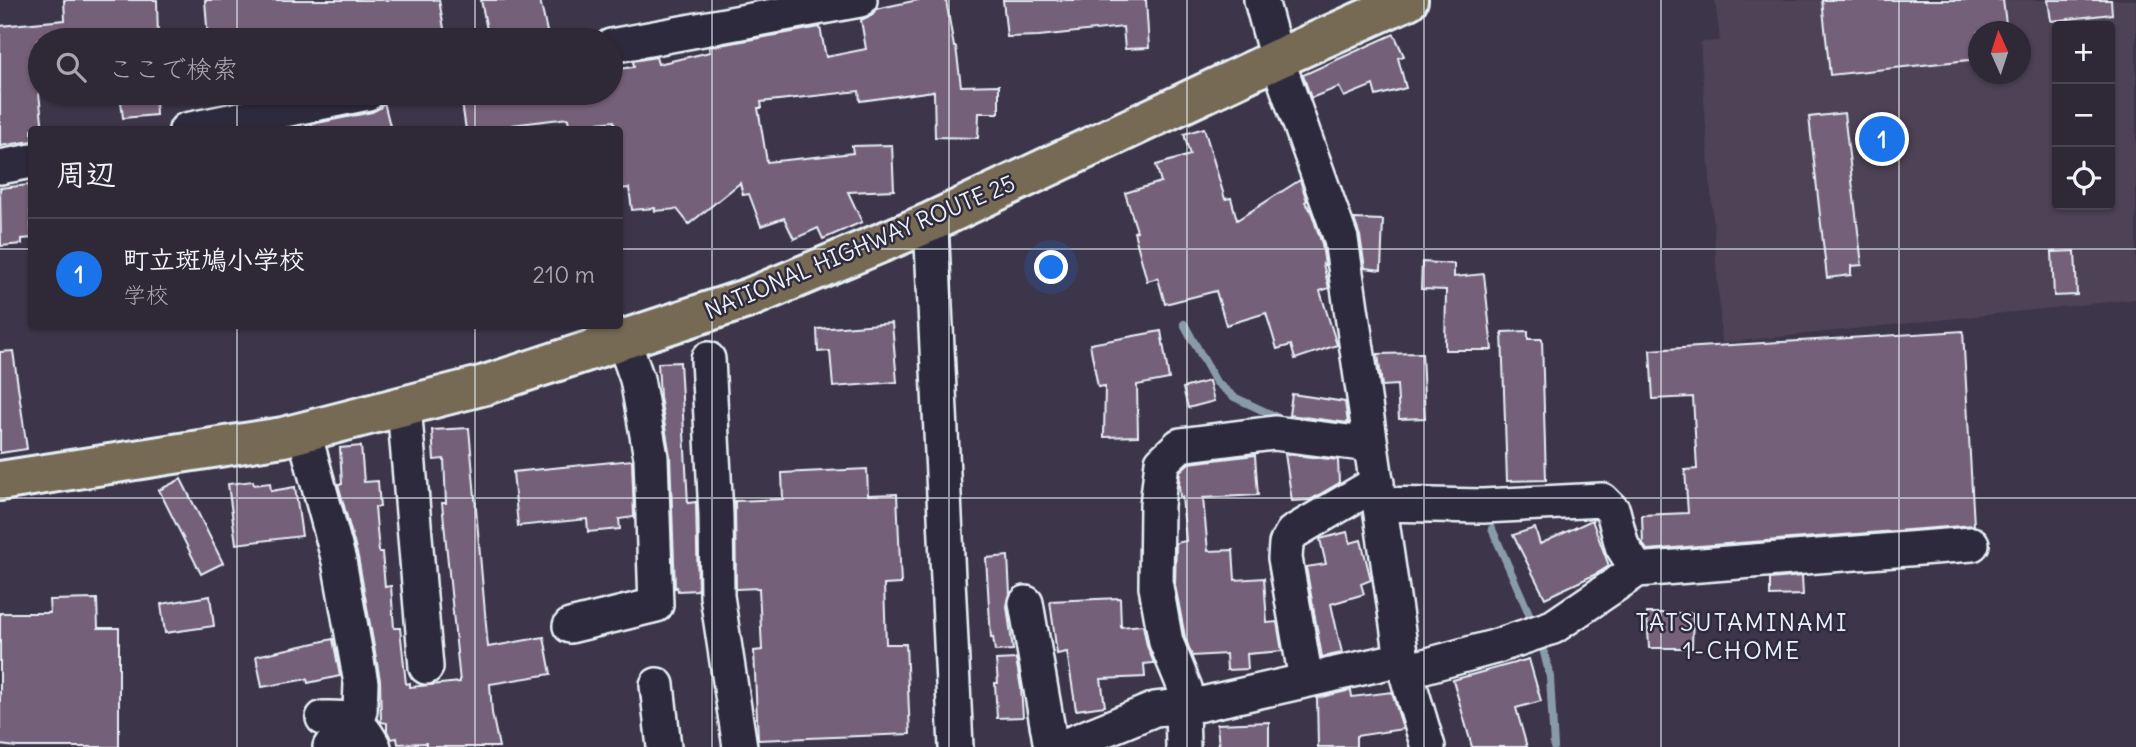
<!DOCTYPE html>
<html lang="ja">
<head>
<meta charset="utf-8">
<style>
  body { margin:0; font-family:Delius,"Klee One",sans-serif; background:#3a3442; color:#f1f3f6 }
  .controls { position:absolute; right:21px; top:21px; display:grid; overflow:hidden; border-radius:7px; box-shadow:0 2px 5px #0004 }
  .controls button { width:63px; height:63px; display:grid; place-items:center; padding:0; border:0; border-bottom:2px solid #494452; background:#2e2837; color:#f1f3f6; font:35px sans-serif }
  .compass { position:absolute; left:1968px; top:21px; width:63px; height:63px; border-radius:50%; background:#2e2837; box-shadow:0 2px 5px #0004; rotate:357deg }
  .you { position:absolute; left:1052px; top:268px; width:24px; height:24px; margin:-18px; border:5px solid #fff; border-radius:50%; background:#1a73e8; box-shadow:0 0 0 10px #1a73e833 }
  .badge { display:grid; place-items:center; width:46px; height:46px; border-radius:50%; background:#1a73e8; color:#fff; font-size:23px; font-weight:700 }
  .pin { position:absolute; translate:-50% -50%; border:4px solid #fff; box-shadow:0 2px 7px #0006 }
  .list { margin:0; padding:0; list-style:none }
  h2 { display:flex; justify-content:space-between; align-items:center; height:91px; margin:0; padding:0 28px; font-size:30px }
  h2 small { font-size:23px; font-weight:400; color:#a7a6ad }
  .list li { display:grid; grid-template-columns:46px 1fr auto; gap:21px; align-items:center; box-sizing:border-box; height:112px; padding:0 28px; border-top:2px solid #494452 }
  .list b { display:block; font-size:26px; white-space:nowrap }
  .list p { margin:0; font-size:23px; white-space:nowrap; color:#a7a6ad }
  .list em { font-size:23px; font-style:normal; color:#a7a6ad }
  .icon { flex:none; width:38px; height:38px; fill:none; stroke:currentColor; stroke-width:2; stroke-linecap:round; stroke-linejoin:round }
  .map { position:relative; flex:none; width:2136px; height:747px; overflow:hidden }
  .search { position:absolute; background:#2e2837; box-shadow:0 2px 5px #0004; left:28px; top:28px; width:595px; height:77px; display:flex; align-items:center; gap:18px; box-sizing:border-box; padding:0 24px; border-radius:38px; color:#a7a6ad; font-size:26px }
  .panel { position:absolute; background:#2e2837; box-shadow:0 2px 5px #0004; left:28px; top:126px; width:595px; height:203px; border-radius:7px }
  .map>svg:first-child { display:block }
  .built { fill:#4e4257; fill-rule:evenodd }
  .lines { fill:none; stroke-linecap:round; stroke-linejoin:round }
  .stream { stroke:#899ba9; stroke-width:8 }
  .building { fill:#756179; stroke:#e8f1f8; stroke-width:2 }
  .minor-casing { stroke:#e8f1f8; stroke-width:38 }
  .highway-casing { stroke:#e8f1f8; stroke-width:44 }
  .minor { stroke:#2f2a3d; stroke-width:33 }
  .highway { stroke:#766a54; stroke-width:38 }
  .grid { fill:none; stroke:#e8f1f8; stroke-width:2; stroke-opacity:0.55 }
  .labels { text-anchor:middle; stroke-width:5; stroke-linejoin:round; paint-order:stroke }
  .street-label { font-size:23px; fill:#e8f1f8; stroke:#2f2a3d }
  .neighbourhood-label { font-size:24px; letter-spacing:2px; fill:#e8f1f8; stroke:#2f2a3d }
</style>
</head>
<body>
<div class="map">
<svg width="2136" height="747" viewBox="0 0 2136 747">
  <rect width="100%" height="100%" fill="#3d3549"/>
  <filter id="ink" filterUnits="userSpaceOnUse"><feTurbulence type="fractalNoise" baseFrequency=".0143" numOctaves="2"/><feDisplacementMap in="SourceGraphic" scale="14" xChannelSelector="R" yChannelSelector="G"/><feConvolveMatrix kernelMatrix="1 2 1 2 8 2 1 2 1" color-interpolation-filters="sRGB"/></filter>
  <g filter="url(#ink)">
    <!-- built -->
    <path class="built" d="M1715,0H2136V299L1722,343L1700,42L1720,41ZM2057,26H2110V205H2057ZM1979,32H2021V74H1979Z"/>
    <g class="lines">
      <!-- stream -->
      <path class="stream" d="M1184,324L1216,382L1234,397L1283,420
        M1492,529L1534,625
        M1541,640L1550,677L1554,747"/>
    </g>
    <!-- building -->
    <path class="building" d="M64,0H157L158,40H37L40,75H37L43,130H32V141L0,146V26L65,20Z
      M205,0H439L446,40H208Z
      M481,0H540L548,36L528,40H489Z
      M918,0H946L954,47H956L961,86L999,85V113H979L978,138L935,137L934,91L860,101L859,91L761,102L762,108H758L767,162L853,153L852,146L892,145L894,190L848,192L862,222L823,239L818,228L794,239L784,218L761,226L749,194L743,195L740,183L689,224L677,209L655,211V208L632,210L629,188L620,189V130H615L614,121L569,126L568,118L512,125V130H466L461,96L485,93H611V70L634,67L633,61L656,57L658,64L710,52L709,47L820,27L826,57L866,49L861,20L872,15L876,9Z
      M1003,0H1146L1149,48L1125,49L1123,27L1039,36L1007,37Z
      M1822,0H2003L2007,32H1978V59L1830,75Z
      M2048,0H2111L2112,14L2051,21Z
      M1394,34L1404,56L1398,58L1406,88L1376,96L1373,85L1344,97L1339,87L1311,98L1303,75Z
      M120,93H155L156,115L123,118Z
      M384,102L391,130H307V125L372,112L380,108Z
      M1844,113L1862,265L1851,266V275L1827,278L1809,117Z
      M1204,128L1225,199L1231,198L1237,220L1300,180L1307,201L1305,202L1311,211L1322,244L1325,265L1323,264L1329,288L1320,291L1337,345L1295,359L1291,345L1277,349L1266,313L1226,325L1216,291L1165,304L1158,278L1147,281L1134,232L1137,231L1125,193L1161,182L1156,165L1190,155L1184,134Z
      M29,185L32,238L22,239V244L1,246L0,188Z
      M1354,219L1383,220L1381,270L1365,268L1360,236Z
      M2075,251L2077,295L2054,296L2052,252Z
      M1422,262L1454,264V277L1484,274L1492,350H1445L1446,290L1421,289Z
      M892,323L897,382L833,387L830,351L818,352L817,329Z
      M1161,331L1169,379L1137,385L1138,436L1104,437L1105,386L1098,387L1090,344Z
      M1528,331V339H1542L1546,480L1507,481L1502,332Z
      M1963,331L1974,525L1647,550L1643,544L1642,515L1688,513L1685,470L1697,469L1693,397L1653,399L1650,350Z
      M13,351L27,449L0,453V352Z
      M1422,353L1425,418L1399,419L1397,385L1382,386L1378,354Z
      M680,362L688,503L696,502L698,590L678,591L677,587L675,588L670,456L660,397L658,363Z
      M1209,381L1214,401L1188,408L1183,388Z
      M1292,394L1345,402L1348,423L1289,415Z
      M469,428L488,647L544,637L551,674L490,684L492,713L499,747H426V743L398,744L397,738L391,739L387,731V723L381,722L380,680L358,557L338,484H342L340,448L361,446L364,482L378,481L380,507H375L379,552H382L385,587L391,586L394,628H400L406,684L410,683V687L460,682L442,503H446L444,459L434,460L432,430Z
      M1285,454L1338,460L1339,483L1310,500L1292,501Z
      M1255,455L1258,495L1203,498L1208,551L1233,550L1235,580L1264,578L1267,623L1277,622L1282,651L1247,654L1248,669L1227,670L1226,654L1192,656L1185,637L1175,585L1176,543L1186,541L1182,497H1180L1179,485L1180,471L1189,463Z
      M632,460L634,517L619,519L620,529L588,532L587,519L518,526L513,472Z
      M867,469L868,495L897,494L901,584L884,585L886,644H906L910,734L758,740L754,651L762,650L759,588L736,589L735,501L783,499L782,473Z
      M181,479L223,563L201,574L159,490Z
      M253,481L254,485L270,483L271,491L295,487L302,536L236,544L228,484Z
      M1592,520L1609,566L1596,574L1545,598L1513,535L1535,528L1540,544Z
      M1347,532L1350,543L1361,540L1371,580L1361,584L1364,594L1331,604L1342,653L1322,657L1306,567L1326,564L1320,539Z
      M1008,556L1010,594L1007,606L1013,650L995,651L993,637L991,638L986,558Z
      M1802,576L1803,595L1770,596V579Z
      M210,596L214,626L165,633L161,604Z
      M1120,598L1121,627L1143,625L1147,646L1154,663L1144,664L1145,677L1101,679L1105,706L1076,710L1067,652L1057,654L1050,601Z
      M97,599L98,628H119V747H17L0,745V613H50L49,600Z
      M1647,613H1693L1692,648H1649Z
      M333,639L340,676L308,683L307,679L262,687L256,656Z
      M1016,659L1021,688L1023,717L997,718L995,683H998L996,660Z
      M1529,659L1541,701L1516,708L1527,747H1472L1453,680Z
      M1351,690L1352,697L1392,692L1403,729L1356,736V747H1318L1317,698Z
      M1269,722V747H1219L1217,724Z"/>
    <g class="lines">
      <defs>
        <path id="minor" d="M1261,0L1277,59L1341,239L1402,659L1428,747
          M611,46L860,0
          M186,130L368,93
          M0,167L32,161
          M931,222L956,747
          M708,359L716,515L717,596L740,747
          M404,406L426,667
          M304,432L339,561L361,683L360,711L349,732L330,747
          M1380,504L1483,506L1602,500L1613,511L1622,546L1637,570L1972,544
          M1026,603L1051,747
          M570,626L656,605L651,457L637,379L623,339
          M1406,671L1494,647L1553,627L1637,570
          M1306,680L1285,558L1286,544L1292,533L1377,483
          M657,685L664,747
          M323,718C352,717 360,721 374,747
          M1062,747L1155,709L1202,704L1402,659
          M1183,747L1182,706L1185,688L1166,642L1156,587L1157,505L1162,462L1180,445L1274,433L1371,445"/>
        <path id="highway" d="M0,481L283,437L485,385L749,298L931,222L1277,59L1408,0"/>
      </defs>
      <!-- minor casing -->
      <use href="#minor" class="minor-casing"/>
      <!-- highway casing -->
      <use href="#highway" class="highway-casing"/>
      <!-- minor -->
      <use href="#minor" class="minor"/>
      <!-- highway -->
      <use href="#highway" class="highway"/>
    </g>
  </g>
  <!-- grid -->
  <path class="grid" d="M237,0V40M475,0V40M712,0V747M949,0V747M1187,0V747M1424,0V747M1661,0V747M1899,0V747M237,93V130M475,93V130M0,249H32M620,249H2136M237,326V747M475,326V747M0,498H2136"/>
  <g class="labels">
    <!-- street labels -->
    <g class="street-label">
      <text transform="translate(860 247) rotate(-23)" y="8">NATIONAL HIGHWAY ROUTE 25</text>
    </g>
    <!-- neighbourhood labels -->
    <g class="neighbourhood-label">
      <text x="1742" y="631">TATSUTAMINAMI<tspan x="1742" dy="28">1-CHOME</tspan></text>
    </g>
  </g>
</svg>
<div class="controls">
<button>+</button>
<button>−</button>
<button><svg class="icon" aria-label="locate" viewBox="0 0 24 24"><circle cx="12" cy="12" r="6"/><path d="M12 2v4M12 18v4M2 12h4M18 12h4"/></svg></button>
</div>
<svg class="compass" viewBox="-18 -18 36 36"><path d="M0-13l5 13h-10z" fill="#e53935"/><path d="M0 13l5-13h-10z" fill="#a7a6ad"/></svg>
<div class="you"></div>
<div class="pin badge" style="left:1882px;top:139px">1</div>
<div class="search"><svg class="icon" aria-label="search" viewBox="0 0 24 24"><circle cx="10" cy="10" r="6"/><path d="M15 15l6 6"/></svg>ここで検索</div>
<section class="panel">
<h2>周辺<small></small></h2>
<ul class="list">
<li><span class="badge">1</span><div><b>町立斑鳩小学校</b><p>学校</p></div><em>210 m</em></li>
</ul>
</section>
</div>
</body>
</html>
